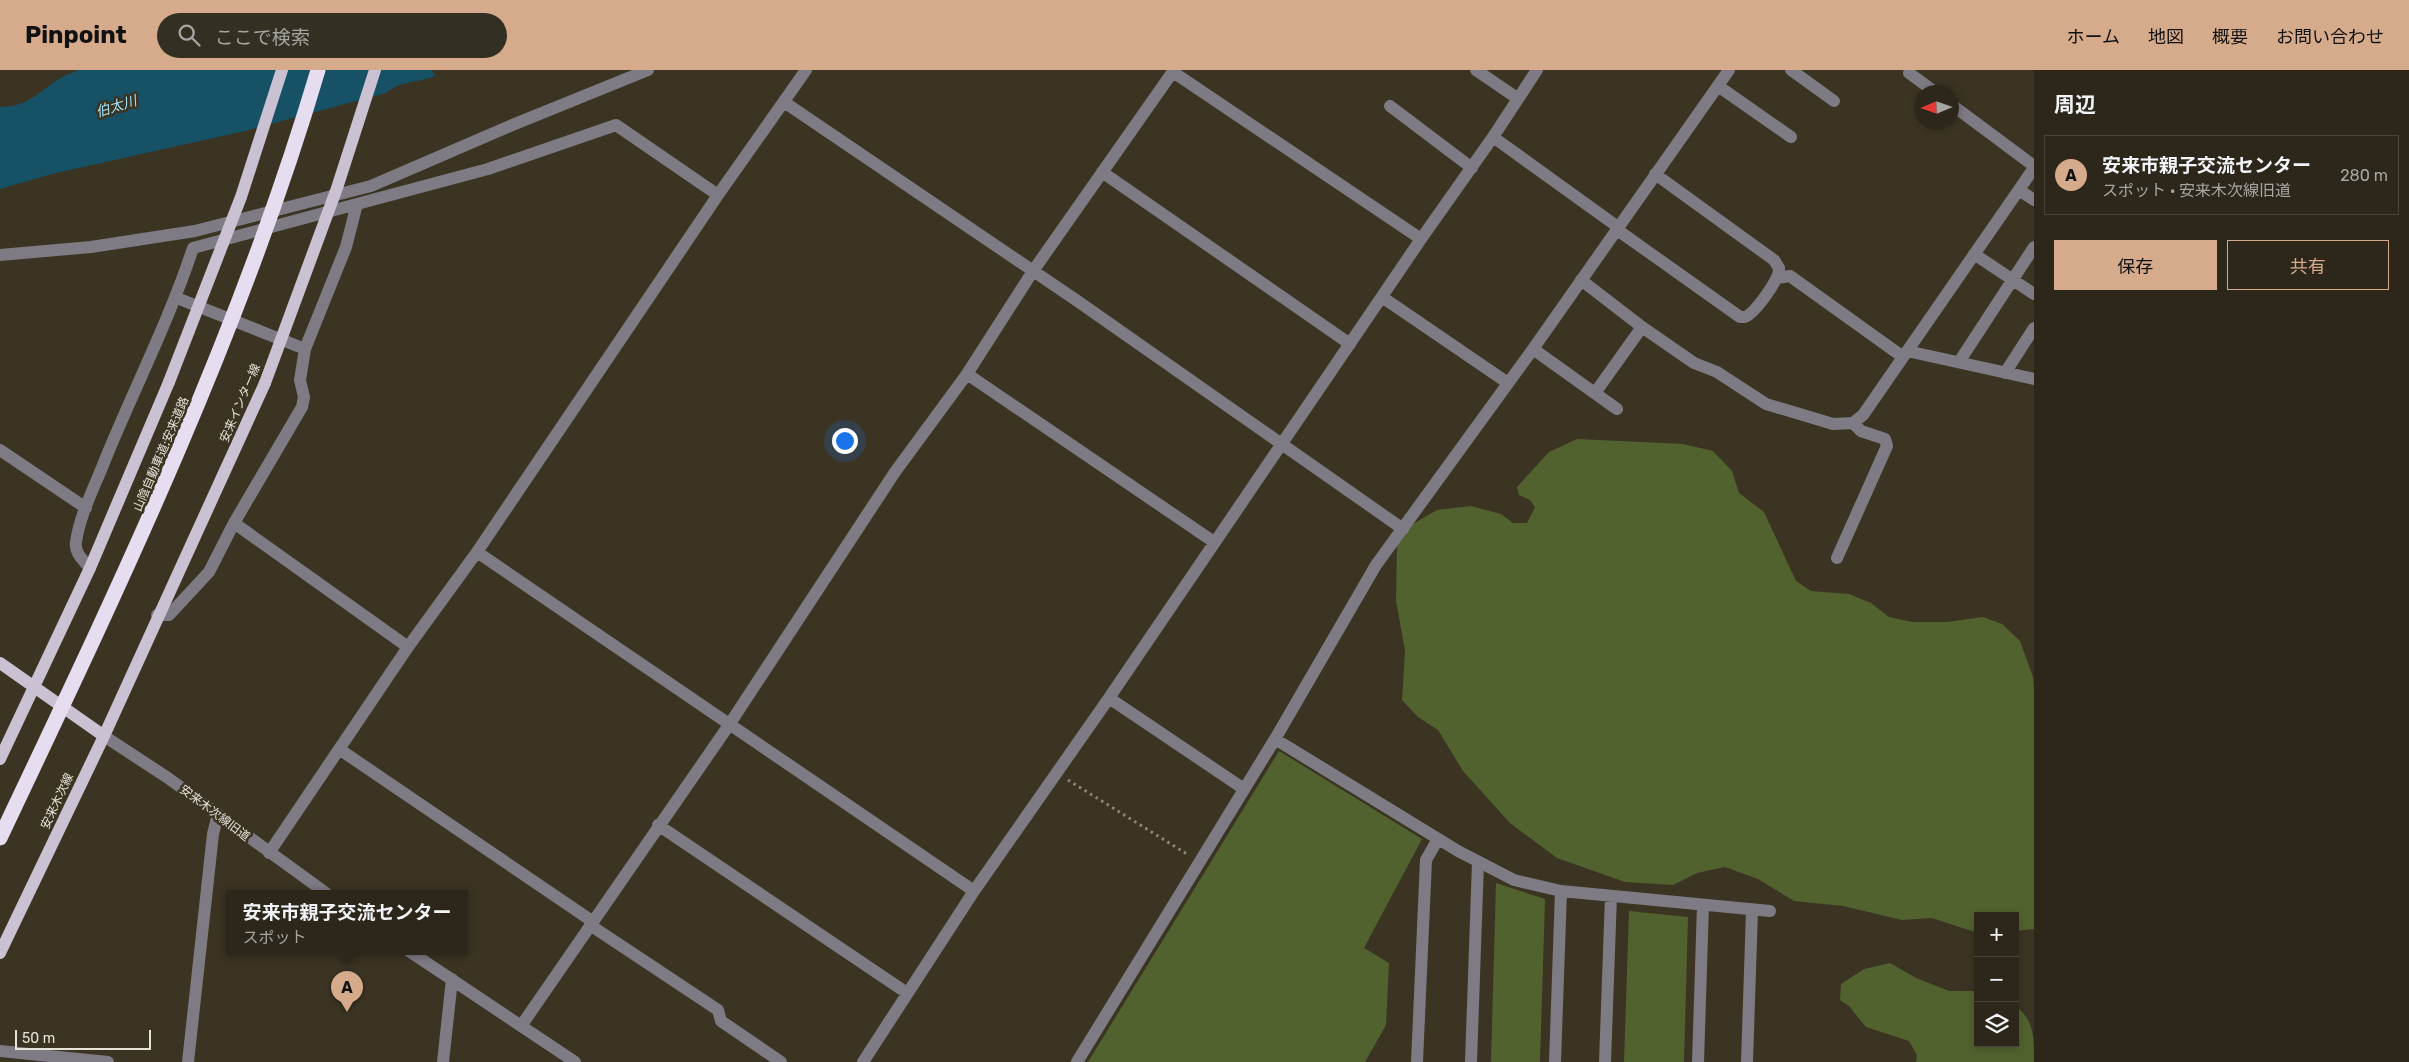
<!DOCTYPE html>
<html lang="ja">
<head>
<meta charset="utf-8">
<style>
  body { margin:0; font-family:Rubik,"Noto Sans JP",sans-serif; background:#342f23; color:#f1f3f6 }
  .controls { position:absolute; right:15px; bottom:15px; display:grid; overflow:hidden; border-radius:0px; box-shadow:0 2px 8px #0003 }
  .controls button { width:45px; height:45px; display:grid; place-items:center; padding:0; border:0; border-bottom:1px solid #484439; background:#2c271a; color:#f1f3f6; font:25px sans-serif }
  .compass { position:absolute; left:1914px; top:15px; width:45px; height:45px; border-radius:50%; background:#2c271a; box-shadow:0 2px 8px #0003; rotate:268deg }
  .scale { position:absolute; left:15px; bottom:12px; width:136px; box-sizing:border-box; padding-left:5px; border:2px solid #e7e3d9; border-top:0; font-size:14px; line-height:18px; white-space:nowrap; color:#e7e3d9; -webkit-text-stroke:4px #3b3423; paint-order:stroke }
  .you { position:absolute; left:844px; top:370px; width:18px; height:18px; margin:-12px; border:4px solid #fff; border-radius:50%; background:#1a73e8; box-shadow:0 0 0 8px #1a73e833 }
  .badge { display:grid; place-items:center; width:32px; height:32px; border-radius:50%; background:#d6ab8b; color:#111; font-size:16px; font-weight:700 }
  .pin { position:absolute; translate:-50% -41px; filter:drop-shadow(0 1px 2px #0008) }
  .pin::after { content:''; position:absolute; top:26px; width:18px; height:15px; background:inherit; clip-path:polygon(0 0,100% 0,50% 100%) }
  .popup { position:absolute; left:226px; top:820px; width:242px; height:65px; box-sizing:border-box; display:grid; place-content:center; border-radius:0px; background:#2c271a; filter:drop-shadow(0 1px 4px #0005); font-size:16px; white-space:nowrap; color:#a6a5a2 }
  .popup b { font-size:19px; color:#f1f3f6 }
  .popup::after { content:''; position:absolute; left:50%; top:100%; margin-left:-10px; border:10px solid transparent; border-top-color:#2c271a }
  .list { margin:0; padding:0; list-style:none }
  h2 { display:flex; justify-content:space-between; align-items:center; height:65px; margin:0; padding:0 20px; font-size:21px }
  h2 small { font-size:16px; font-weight:400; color:#a6a5a2 }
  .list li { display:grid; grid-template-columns:32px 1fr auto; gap:15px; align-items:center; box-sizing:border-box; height:80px; margin:0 10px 10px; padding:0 10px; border:1px solid #484439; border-radius:0px }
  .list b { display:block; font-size:19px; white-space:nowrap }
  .list p { margin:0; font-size:16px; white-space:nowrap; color:#a6a5a2 }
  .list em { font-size:16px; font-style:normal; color:#a6a5a2 }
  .actions { display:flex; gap:10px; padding:15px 20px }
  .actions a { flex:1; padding:11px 0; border:1px solid #d6ab8b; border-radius:0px; text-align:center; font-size:18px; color:#d6ab8b }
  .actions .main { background:#d6ab8b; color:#111 }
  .icon { flex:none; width:28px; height:28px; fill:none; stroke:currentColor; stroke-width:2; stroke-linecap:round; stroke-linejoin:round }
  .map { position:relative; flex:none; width:2034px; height:992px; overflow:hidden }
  header { display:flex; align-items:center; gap:30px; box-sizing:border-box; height:70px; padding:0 25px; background:#d6ab8b; color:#111 }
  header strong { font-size:24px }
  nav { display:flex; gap:28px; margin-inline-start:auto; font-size:18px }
  .search { width:350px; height:45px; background:#342f23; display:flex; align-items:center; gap:12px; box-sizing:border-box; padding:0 18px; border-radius:28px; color:#a6a5a2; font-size:19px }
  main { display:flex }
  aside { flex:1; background:#2c271a }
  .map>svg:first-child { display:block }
  .green { fill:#51622e }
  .water { fill:#165165 }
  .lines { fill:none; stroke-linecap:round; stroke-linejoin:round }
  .path { stroke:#8d877a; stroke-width:3; stroke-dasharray:2.5 4; stroke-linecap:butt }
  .minor { stroke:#7f7b84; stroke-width:12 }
  .major { stroke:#cac1d2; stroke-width:12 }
  .major-bridge { stroke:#cac1d2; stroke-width:12 }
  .highway-bridge { stroke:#e7ddf1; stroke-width:15 }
  .labels { text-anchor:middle; stroke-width:5; stroke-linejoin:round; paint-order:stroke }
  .street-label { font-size:12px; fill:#e7e3d9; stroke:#3b3423 }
  .water-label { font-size:14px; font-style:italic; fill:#a6e1f9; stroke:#3b3423 }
</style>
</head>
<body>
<header>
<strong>Pinpoint</strong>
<div class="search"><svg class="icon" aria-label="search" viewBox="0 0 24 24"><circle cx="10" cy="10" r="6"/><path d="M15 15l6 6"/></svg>ここで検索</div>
<nav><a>ホーム</a><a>地図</a><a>概要</a><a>お問い合わせ</a></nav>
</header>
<main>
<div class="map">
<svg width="2034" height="992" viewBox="0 0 2034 992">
  <rect width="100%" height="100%" fill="#3b3423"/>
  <!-- green -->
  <path class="green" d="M1577,369L1683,374L1713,381L1732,401L1739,423L1764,442L1796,511L1811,521L1849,524L1871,533L1889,547L1912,552H1947L1983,547L2002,554L2020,571L2033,607L2034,619V859L2015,861V846H1978V863L1932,848L1902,850L1843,836L1794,831L1758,809L1725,797L1697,803L1673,815L1625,812L1557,788L1510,753L1463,701L1438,660L1418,647L1402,630L1405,581L1396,530L1397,476L1408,457L1437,440L1471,436L1501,444L1513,453H1527L1535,437L1530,430L1519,425L1517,417L1549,382Z
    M1279,681L1422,769L1364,878L1389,893L1386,955L1365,992H1088Z
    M1496,813L1545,829L1540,992H1491Z
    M1629,841L1688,847L1684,992H1624Z
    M1890,893L1916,908L1949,921H1978V973H2015V936C2034,949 2034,967 2034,992H1916L1917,985L1909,971L1866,957L1849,936L1840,930L1841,914L1864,899Z"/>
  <!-- water -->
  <path class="water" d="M79,0H432L435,6C418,13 401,10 386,23L245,61L52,104L0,119V37C26,37 37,24 57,10C63,6 71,3 79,0Z"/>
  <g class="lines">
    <!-- path -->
    <path class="path" d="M1068,710L1187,784"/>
    <!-- minor -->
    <path class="minor" d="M1476,0L1517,28
      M1791,0L1834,31
      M1173,2L1421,169
      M1909,3L1935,22
      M1718,16L1791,67
      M784,32L1076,230L1403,459
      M1952,35L2034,96
      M1390,36L1472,98
      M1493,67L1618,157
      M1102,102L1350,274
      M2019,120L2034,130
      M1616,159L1740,247H1745C1755,243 1780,209 1779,198L1774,190L1655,104
      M1974,184L2034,224
      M0,185L91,177L195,161L371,116L510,56L648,0
      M1777,208L1790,206L1903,287
      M1581,210L1642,257L1694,293L1717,302L1766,334L1833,354L1853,353L1863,345L2034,98
      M1382,227L1508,313
      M177,228L305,279
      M1533,279L1617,339
      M1907,281L2034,309
      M1959,292L2034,177
      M2005,303L2034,258
      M967,304L1214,472
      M1595,323L1642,257
      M0,380L86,438
      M234,453L302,337L304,327L300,310L305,279L346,177L357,134L488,99L616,55L718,125
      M477,482L974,821
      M1837,488L1887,376L1885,369L1861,361L1853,353
      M90,498C84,491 74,483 76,472C80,444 95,416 105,390C134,319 169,251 193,178L357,134
      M157,545H169L209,502L234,453L408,577
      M1109,628L1244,719
      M104,666L168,708L326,823
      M1275,669L1458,781L1514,810L1561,821L1770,841
      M339,679L592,851
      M658,755L907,923
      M269,783L408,577L477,482L718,125L806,0
      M590,855L718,940L721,951L781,992
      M409,881L575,992
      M521,956L729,655L895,402L967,304L1033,201L1174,0
      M0,981L108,992
      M188,992L213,764L218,744
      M443,992L452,909
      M863,992L974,821L1109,628L1421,169L1493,67L1537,0
      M1077,992L1275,669L1376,495L1533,279L1729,0
      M1417,992L1426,790L1438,769
      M1471,992L1478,792
      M1555,992L1561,821
      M1605,992L1611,826
      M1698,992L1703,835
      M1747,992L1752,840"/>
    <!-- major -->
    <path class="major" d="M0,593L104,666
      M0,689L90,498L169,312
      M0,883L104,666L265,313"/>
    <!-- major-bridge -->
    <path class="major-bridge" d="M169,312L241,127L282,0
      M265,313L337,118L375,0"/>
    <!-- highway-bridge -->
    <path class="highway-bridge" d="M0,768C119,517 239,267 318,0"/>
  </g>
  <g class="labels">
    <!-- street labels -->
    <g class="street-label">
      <text transform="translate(240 333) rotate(-67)" y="4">安来インター線</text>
      <text transform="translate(161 384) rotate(-67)" y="4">山陰自動車道;安来道路</text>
      <text transform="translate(57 731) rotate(-65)" y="4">安来木次線</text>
      <text transform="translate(215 743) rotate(37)" y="4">安来木次線旧道</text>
    </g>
    <!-- water labels -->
    <g class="water-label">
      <text transform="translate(116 36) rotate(-17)" y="5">伯太川</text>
    </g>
  </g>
</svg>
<div class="controls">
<button>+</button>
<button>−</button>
<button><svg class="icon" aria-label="layers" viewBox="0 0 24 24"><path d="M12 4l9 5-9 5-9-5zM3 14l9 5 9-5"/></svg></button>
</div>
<svg class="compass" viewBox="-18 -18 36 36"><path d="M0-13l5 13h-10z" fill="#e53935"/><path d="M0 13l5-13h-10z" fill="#a6a5a2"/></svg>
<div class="scale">50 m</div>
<div class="you"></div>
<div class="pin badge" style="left:347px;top:942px">A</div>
<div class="popup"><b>安来市親子交流センター</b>スポット</div>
</div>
<aside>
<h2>周辺<small></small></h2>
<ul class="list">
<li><span class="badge">A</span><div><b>安来市親子交流センター</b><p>スポット · 安来木次線旧道</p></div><em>280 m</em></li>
</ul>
<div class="actions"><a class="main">保存</a><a>共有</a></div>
</aside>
</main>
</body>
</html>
